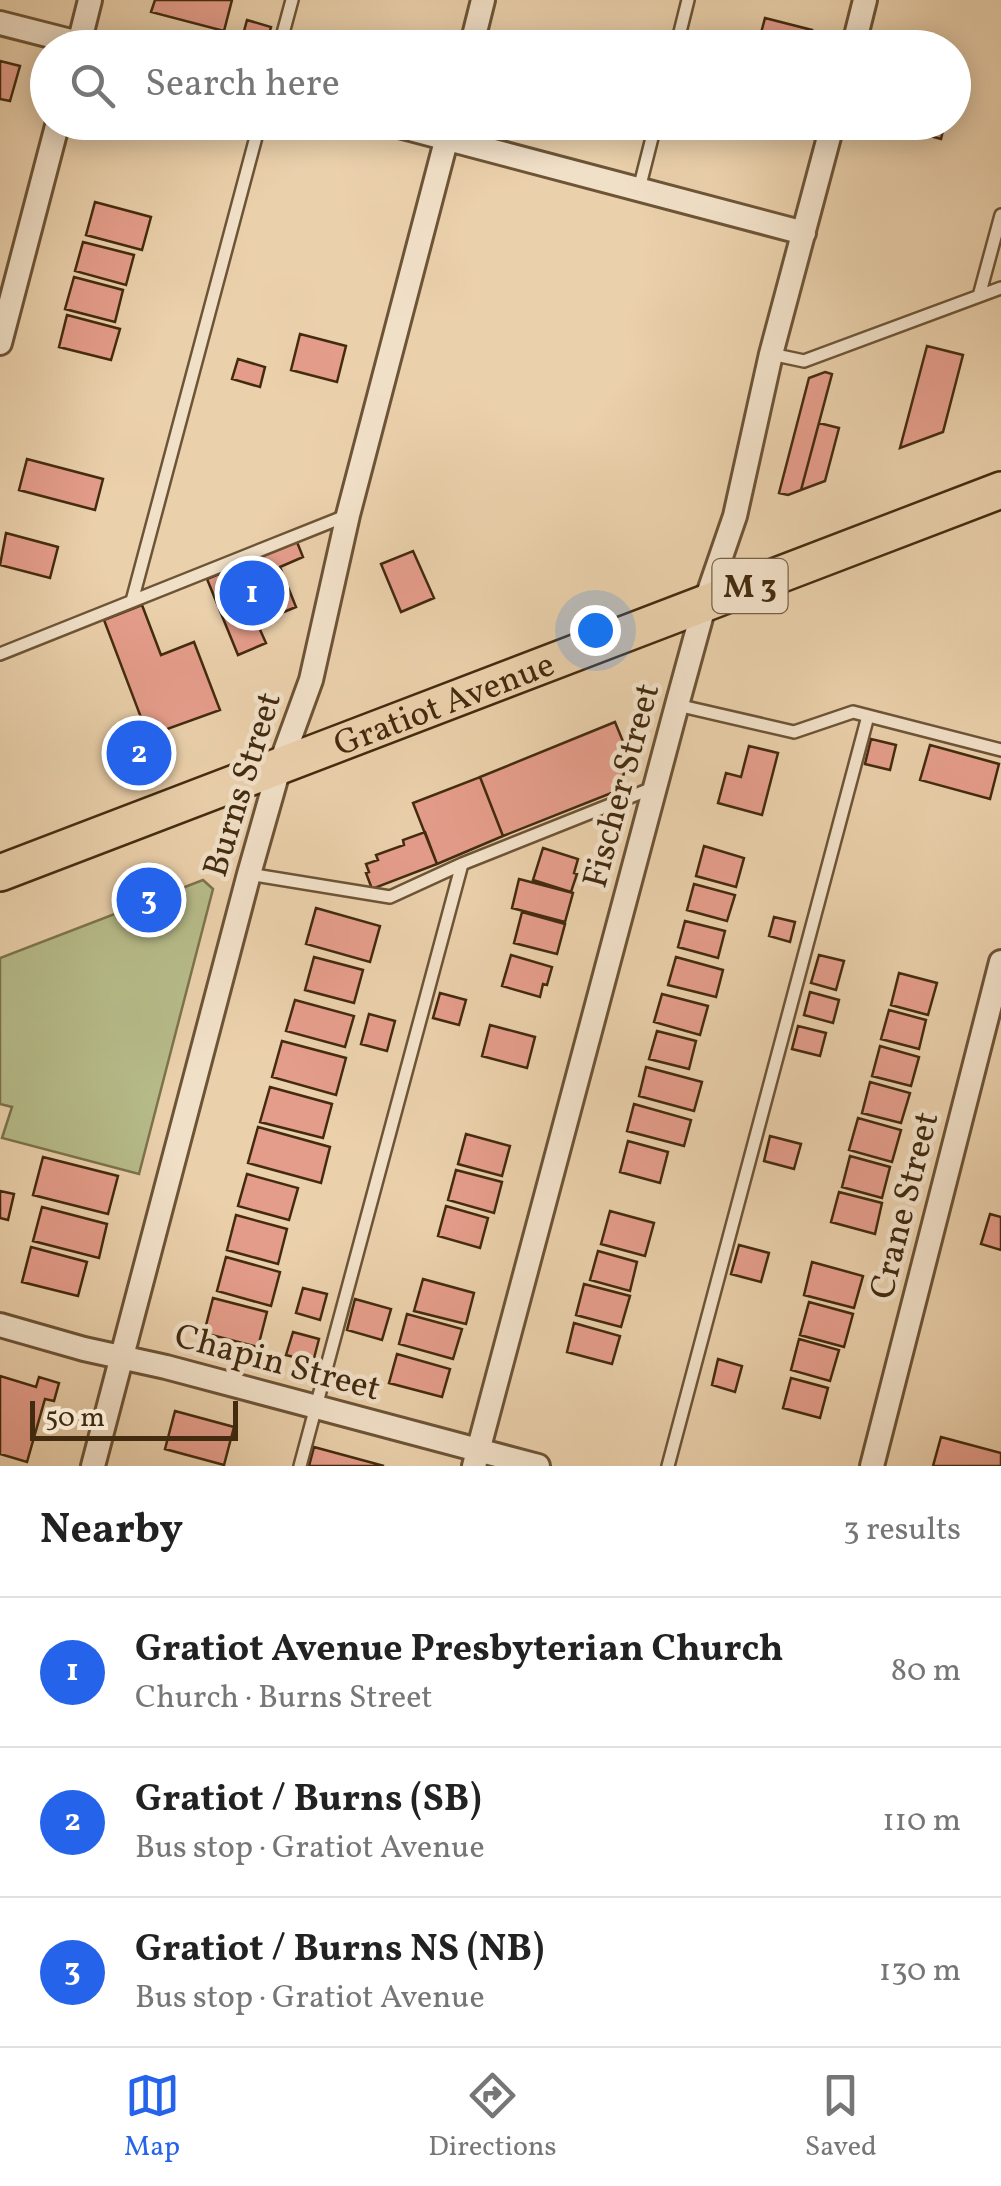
<!DOCTYPE html>
<html lang="en">
<head>
<meta charset="utf-8">
<style>
  body { margin:0; font-family:Vollkorn,serif; background:#f6f6f6; color:#222 }
  .scale { position:absolute; left:30px; bottom:25px; width:208px; box-sizing:border-box; padding-left:10px; border:5px solid #432b0f; border-top:0; font-size:28px; line-height:35px; white-space:nowrap; color:#432b0f; -webkit-text-stroke:8px #f1e0c8; paint-order:stroke }
  .you { position:absolute; left:595px; top:630px; width:35px; height:35px; margin:-25px; border:8px solid #fff; border-radius:50%; background:#1a73e8; box-shadow:0 0 0 15px #1a73e833 }
  .badge { display:grid; place-items:center; width:65px; height:65px; border-radius:50%; background:#2563eb; color:#fff; font-size:32px; font-weight:700 }
  .pin { position:absolute; translate:-50% -50%; border:5px solid #fff; box-shadow:0 2px 10px #0006 }
  .list { margin:0; padding:0; list-style:none }
  h2 { display:flex; justify-content:space-between; align-items:center; height:130px; margin:0; padding:0 40px; font-size:42px }
  h2 small { font-size:32px; font-weight:400; color:#767676 }
  .list li { display:grid; grid-template-columns:65px 1fr auto; gap:30px; align-items:center; box-sizing:border-box; height:150px; padding:0 40px; border-top:2px solid #e0e0e0 }
  .list b { display:block; font-size:38px; white-space:nowrap }
  .list p { margin:0; font-size:32px; white-space:nowrap; color:#767676 }
  .list em { font-size:32px; font-style:normal; color:#767676 }
  .icon { flex:none; width:55px; height:55px; fill:none; stroke:currentColor; stroke-width:2; stroke-linecap:round; stroke-linejoin:round }
  .map { position:relative; flex:none; width:1001px; height:1466px; overflow:hidden }
  .search { position:absolute; background:#fff; box-shadow:0 5px 25px #0003; left:30px; right:30px; top:30px; height:110px; display:flex; align-items:center; gap:25px; box-sizing:border-box; padding:0 35px; border-radius:55px; color:#767676; font-size:38px }
  .sheet { height:580px; background:#fff }
  nav { display:flex; justify-content:space-around; align-items:center; box-sizing:border-box; height:140px; border-top:2px solid #e0e0e0; background:#fff; font-size:28px; color:#767676 }
  nav a { display:grid; justify-items:center; gap:5px }
  nav .on { color:#2563eb }
  .map>svg:first-child { display:block }
  .green { fill:#b6bb89; stroke:#7c734c; stroke-width:2.5 }
  .building { fill:#e59d8b; stroke:#432b0f; stroke-width:2.5 }
  .lines { fill:none; stroke-linecap:round; stroke-linejoin:round }
  .service-casing { stroke:#6d5436; stroke-width:16 }
  .minor-casing { stroke:#6d5436; stroke-width:28 }
  .primary-casing { stroke:#432b0f; stroke-width:40 }
  .service { stroke:#f1e0c8; stroke-width:11 }
  .minor { stroke:#f1e0c8; stroke-width:22 }
  .primary { stroke:#ead0ab; stroke-width:35 }
  .labels { text-anchor:middle; stroke-width:9; stroke-linejoin:round; paint-order:stroke }
  .shield { fill:#f1e0c8; stroke:#776146; stroke-width:2.5 }
  .shield-label { font-size:32px; font-weight:bold; fill:#432b0f }
  .street-label { font-size:35px; fill:#432b0f; stroke:#f1e0c8 }
</style>
</head>
<body>
<div class="map">
<svg width="1001" height="1466" viewBox="0 0 1001 1466">
  <rect width="100%" height="100%" fill="#ead0ab"/>
  <filter id="stains"><feTurbulence type="fractalNoise" baseFrequency=".002" numOctaves="4"/><feColorMatrix values="0 0 0 0 .2 0 0 0 0 .09 0 0 0 0 .02 0 0 0 .5 -.17"/></filter>
  <radialGradient id="worn" r=".72"><stop offset=".6" stop-color="#630" stop-opacity="0"/><stop offset="1" stop-color="#630" stop-opacity=".3"/></radialGradient>
  <!-- green -->
  <path class="green" d="M203,880L213,889L139,1174L2,1138L12,1107L0,1104V958Z"/>
  <!-- building -->
  <path class="building" d="M155,0H232L224,31L151,12Z
    M765,18L812,30L807,48H757Z
    M247,20L271,27L265,48L240,46Z
    M0,61L20,66L10,101L0,99Z
    M889,122H945L941,139L888,125Z
    M95,202L151,217L142,250L86,235Z
    M83,242L134,255L126,285L75,271Z
    M74,277L123,290L115,322L65,309Z
    M67,315L120,329L111,360L59,347Z
    M300,334L346,346L337,382L291,370Z
    M927,346L963,355L943,432L900,448Z
    M238,359L265,367L260,387L232,379Z
    M825,372L832,374L801,490L788,495L779,493L809,378Z
    M819,423L839,428L825,481L801,490Z
    M27,459L103,479L95,510L19,490Z
    M6,533L58,547L50,578L0,565Z
    M297,542L303,557L280,567L296,607L257,623L266,643L238,655L207,579Z
    M413,551L434,598L401,612L381,564Z
    M142,605L161,655L194,642L220,710L148,736L104,620Z
    M615,722L629,756L619,790L503,836L480,777Z
    M871,739L896,745L890,770L865,764Z
    M930,745L999,764L990,799L920,780Z
    M749,746L778,753L762,815L718,803L726,773L741,777Z
    M480,777L503,836L437,864L413,803Z
    M425,832L437,864L372,889L366,873L369,872L366,864L378,860L376,855L404,845L403,840Z
    M704,846L744,858L736,887L696,876Z
    M543,848L578,859L574,873L577,874L571,892L533,880Z
    M519,879L573,893L565,922L512,908Z
    M694,884L735,895L727,921L687,910Z
    M316,908L380,926L370,962L306,944Z
    M522,912L565,924L557,954L514,943Z
    M774,917L795,922L790,942L769,936Z
    M685,921L725,931L718,958L678,947Z
    M511,955L552,967L547,985L543,984L540,997L502,986Z
    M819,955L844,961L836,990L811,983Z
    M314,957L363,970L354,1003L305,990Z
    M676,957L723,970L716,997L668,985Z
    M899,973L937,983L928,1015L891,1005Z
    M810,992L839,1000L833,1023L804,1015Z
    M440,993L466,1000L459,1025L433,1018Z
    M662,994L708,1006L700,1035L654,1022Z
    M295,1000L354,1016L345,1047L286,1031Z
    M889,1010L926,1020L919,1049L881,1039Z
    M369,1014L395,1021L387,1051L361,1044Z
    M490,1025L535,1037L527,1068L482,1056Z
    M798,1026L826,1033L820,1056L792,1049Z
    M657,1031L696,1041L689,1069L649,1059Z
    M282,1041L346,1058L336,1095L272,1077Z
    M880,1046L919,1057L911,1086L872,1076Z
    M646,1067L702,1082L694,1111L639,1096Z
    M870,1082L910,1093L901,1123L862,1113Z
    M270,1087L332,1104L323,1138L260,1122Z
    M634,1104L691,1120L684,1146L627,1131Z
    M858,1118L901,1130L892,1162L849,1150Z
    M258,1127L330,1147L321,1183L248,1163Z
    M466,1134L510,1146L502,1176L458,1164Z
    M770,1136L801,1144L794,1169L764,1161Z
    M628,1141L668,1152L660,1183L620,1172Z
    M850,1156L890,1167L882,1198L842,1187Z
    M43,1157L118,1176L108,1214L33,1195Z
    M456,1170L502,1182L494,1213L448,1200Z
    M247,1174L298,1188L289,1220L238,1206Z
    M0,1191L14,1194L8,1220L0,1218Z
    M839,1192L882,1203L875,1234L831,1222Z
    M446,1206L488,1218L480,1248L438,1236Z
    M42,1207L107,1224L99,1258L33,1241Z
    M610,1211L654,1223L645,1256L601,1244Z
    M990,1214L1001,1217V1250L981,1244Z
    M236,1215L287,1229L278,1264L227,1250Z
    M739,1245L769,1253L761,1282L731,1274Z
    M31,1247L87,1262L78,1296L22,1282Z
    M598,1251L637,1262L630,1291L590,1280Z
    M226,1257L280,1272L271,1306L217,1291Z
    M812,1262L863,1276L854,1308L804,1295Z
    M423,1279L474,1293L466,1324L414,1311Z
    M584,1284L630,1296L621,1327L576,1315Z
    M303,1288L327,1294L320,1320L296,1313Z
    M213,1298L267,1312L258,1347L204,1333Z
    M355,1299L391,1309L382,1340L347,1330Z
    M809,1302L853,1314L844,1347L800,1335Z
    M407,1314L462,1329L453,1359L399,1344Z
    M574,1323L620,1336L612,1364L567,1352Z
    M293,1332L319,1339L313,1362L286,1355Z
    M799,1339L839,1350L830,1381L791,1370Z
    M397,1354L450,1369L442,1397L389,1383Z
    M718,1359L742,1366L735,1392L712,1385Z
    M0,1376L36,1387L39,1377L59,1383L54,1401L45,1399L27,1462L0,1454Z
    M791,1378L828,1388L820,1418L783,1408Z
    M175,1411L234,1427L224,1465L165,1449Z
    M941,1437L1001,1453V1466H933Z
    M314,1447L384,1466H309Z"/>
  <g class="lines">
    <defs>
      <path id="service" d="M279,48L292,0
        M676,48L688,0
        M639,189L656,122
        M979,296L1001,215
        M771,354L804,361L1001,288
        M132,601L260,122
        M0,654L348,515
        M677,705L794,732L853,712L1001,750
        M249,874L390,897L462,864L655,787
        M300,1466L462,864
        M668,1466L868,716"/>
      <path id="minor" d="M0,23L98,48
        M78,48L90,0
        M471,48L483,0
        M853,48L865,0
        M384,122L804,233
        M0,343L58,122
        M0,1325L84,1349L166,1367L538,1466
        M93,1466L249,874L280,765L311,680L348,515L451,122
        M474,1466L677,705L705,603L735,516L771,354L833,122
        M872,1466L1001,962"/>
      <g id="primary">
        <path id="s1" d="M0,873L1001,490"/>
      </g>
    </defs>
    <!-- service casing -->
    <use href="#service" class="service-casing"/>
    <!-- minor casing -->
    <use href="#minor" class="minor-casing"/>
    <!-- primary casing -->
    <use href="#primary" class="primary-casing"/>
    <!-- service -->
    <use href="#service" class="service"/>
    <!-- minor -->
    <use href="#minor" class="minor"/>
    <!-- primary -->
    <use href="#primary" class="primary"/>
  </g>
  <g class="labels">
    <!-- shield labels -->
    <rect class="shield" x="712.5" y="559" width="75" height="54" rx="8"/>
    <g class="shield-label">
      <text x="750" y="597">M 3</text>
    </g>
    <!-- street labels -->
    <g class="street-label">
      <text dy="12" stroke="none"><textPath href="#s1" startOffset="475">Gratiot Avenue</textPath></text>
      <text transform="translate(241 784) rotate(-73)" y="12">Burns Street</text>
      <text transform="translate(620 785) rotate(-75)" y="12">Fischer Street</text>
      <text transform="translate(903 1205) rotate(-76)" y="12">Crane Street</text>
      <text transform="translate(278 1361) rotate(15)" y="12">Chapin Street</text>
    </g>
  </g>
  <rect width="100%" height="100%" filter="url(#stains)"/>
  <rect width="100%" height="100%" fill="url(#worn)"/>
</svg>
<div class="scale">50 m</div>
<div class="you"></div>
<div class="pin badge" style="left:252px;top:593px">1</div>
<div class="pin badge" style="left:139px;top:753px">2</div>
<div class="pin badge" style="left:149px;top:900px">3</div>
<div class="search"><svg class="icon" aria-label="search" viewBox="0 0 24 24"><circle cx="10" cy="10" r="6"/><path d="M15 15l6 6"/></svg>Search here</div>
</div>
<section class="sheet">
<h2>Nearby<small>3 results</small></h2>
<ul class="list">
<li><span class="badge">1</span><div><b>Gratiot Avenue Presbyterian Church</b><p>Church · Burns Street</p></div><em>80 m</em></li>
<li><span class="badge">2</span><div><b>Gratiot / Burns (SB)</b><p>Bus stop · Gratiot Avenue</p></div><em>110 m</em></li>
<li><span class="badge">3</span><div><b>Gratiot / Burns NS (NB)</b><p>Bus stop · Gratiot Avenue</p></div><em>130 m</em></li>
</ul>
</section>
<nav>
<a class="on"><svg class="icon" aria-label="map" viewBox="0 0 24 24"><path d="M3 6l6-2 6 2 6-2v14l-6 2-6-2-6 2zM9 4v14M15 6v14"/></svg>Map</a>
<a><svg class="icon" aria-label="directions" viewBox="0 0 24 24"><path d="M12 3l9 9-9 9-9-9zM9 14v-3h6M13 9l2 2-2 2"/></svg>Directions</a>
<a><svg class="icon" aria-label="saved" viewBox="0 0 24 24"><path d="M7 4h10v16l-5-4-5 4z"/></svg>Saved</a>
</nav>
</body>
</html>
